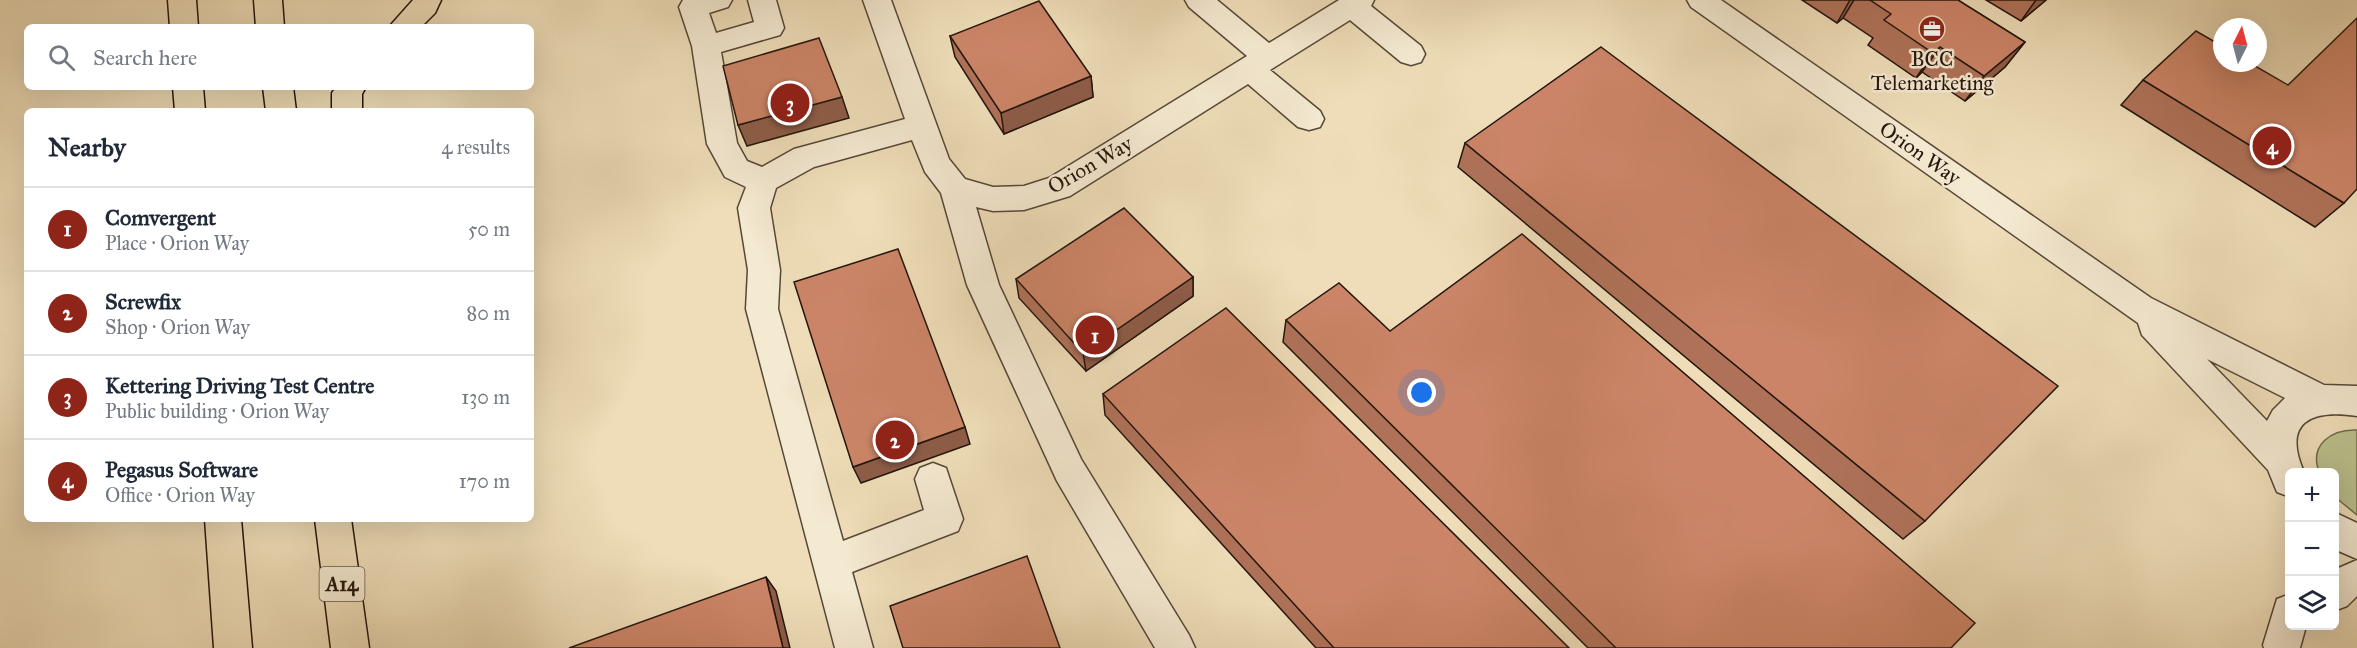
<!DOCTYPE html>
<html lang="en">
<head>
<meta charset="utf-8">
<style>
  body { margin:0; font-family:"IM FELL Great Primer",serif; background:#f6f6f7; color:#1f2937 }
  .controls { position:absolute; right:18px; bottom:18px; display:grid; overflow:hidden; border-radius:9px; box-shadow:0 6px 24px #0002 }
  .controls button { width:54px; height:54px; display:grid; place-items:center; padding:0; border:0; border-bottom:2px solid #e0e1e3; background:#fff; color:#1f2937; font:30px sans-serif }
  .compass { position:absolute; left:2213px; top:18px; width:54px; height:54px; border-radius:50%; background:#fff; box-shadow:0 6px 24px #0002; rotate:6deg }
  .you { position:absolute; left:1422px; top:393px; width:21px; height:21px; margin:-15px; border:4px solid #fff; border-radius:50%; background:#1a73e8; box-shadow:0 0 0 9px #1a73e833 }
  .badge { display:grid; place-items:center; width:39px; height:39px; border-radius:50%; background:#8f2418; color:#fff; font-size:20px; font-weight:700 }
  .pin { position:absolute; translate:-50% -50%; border:3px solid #fff; box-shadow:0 2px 6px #0006 }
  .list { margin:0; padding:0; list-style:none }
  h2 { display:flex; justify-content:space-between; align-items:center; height:78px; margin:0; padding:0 24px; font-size:26px }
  h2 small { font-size:20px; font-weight:400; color:#747a83 }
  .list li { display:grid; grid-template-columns:39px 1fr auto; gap:18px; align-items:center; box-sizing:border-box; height:84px; padding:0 24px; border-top:2px solid #e0e1e3 }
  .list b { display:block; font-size:22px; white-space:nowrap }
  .list p { margin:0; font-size:20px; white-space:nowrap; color:#747a83 }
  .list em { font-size:20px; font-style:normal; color:#747a83 }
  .icon { flex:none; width:33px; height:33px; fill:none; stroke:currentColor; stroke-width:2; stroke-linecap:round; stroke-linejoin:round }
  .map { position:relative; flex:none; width:2357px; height:648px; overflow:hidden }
  .search { position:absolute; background:#fff; box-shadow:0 6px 24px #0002; left:24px; top:24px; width:510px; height:66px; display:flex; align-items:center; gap:15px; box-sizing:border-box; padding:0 21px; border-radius:9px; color:#747a83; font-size:22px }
  .panel { position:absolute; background:#fff; box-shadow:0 6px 24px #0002; left:24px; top:108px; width:510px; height:414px; border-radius:9px }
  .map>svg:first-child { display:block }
  .green { fill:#bac08d; stroke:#6f6b4c; stroke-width:1.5 }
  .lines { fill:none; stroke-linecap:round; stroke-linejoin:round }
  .minor-casing { stroke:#564837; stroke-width:3 }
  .highway-casing { stroke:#24160c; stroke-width:3 }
  .minor { fill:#f4e9d1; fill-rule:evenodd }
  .highway { fill:#eeddb8; fill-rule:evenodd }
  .wall { fill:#af7259; stroke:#24160c; stroke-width:1.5 }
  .shaded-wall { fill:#8e5c48; stroke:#24160c; stroke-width:1.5 }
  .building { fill:#cb8467; stroke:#24160c; stroke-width:1.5 }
  .labels { text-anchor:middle; stroke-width:5; stroke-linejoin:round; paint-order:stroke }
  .shield { fill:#f4e9d1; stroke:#625547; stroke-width:1.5 }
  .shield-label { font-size:20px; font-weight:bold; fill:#24160c }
  .poi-label { font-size:21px; fill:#24160c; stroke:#f4e9d1 }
  .street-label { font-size:21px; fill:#24160c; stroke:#f4e9d1 }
</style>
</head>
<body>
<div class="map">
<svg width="2357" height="648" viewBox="0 0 2357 648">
  <rect width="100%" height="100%" fill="#eeddb8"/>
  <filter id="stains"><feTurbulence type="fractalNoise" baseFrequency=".00333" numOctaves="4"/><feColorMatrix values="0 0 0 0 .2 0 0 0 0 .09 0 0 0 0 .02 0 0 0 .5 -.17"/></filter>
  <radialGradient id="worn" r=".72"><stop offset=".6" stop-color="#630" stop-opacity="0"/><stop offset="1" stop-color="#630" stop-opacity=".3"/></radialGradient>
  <!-- green -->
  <path class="green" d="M2357,430V515L2335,497L2334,472H2319C2309,445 2331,429 2357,430Z"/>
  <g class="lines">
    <defs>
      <path id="minor" d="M683,0H732L728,7L709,13L716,33L754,22L748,0H776L784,28L780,35L721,52L737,143L747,161L762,167L794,149L905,119L863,0H891L949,159L965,179L993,187L1024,186L1049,178L1247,56L1189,7L1185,0H1217L1269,43L1339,0H1374L1371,6L1421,46L1425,54L1421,62L1411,65L1401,62L1350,20L1270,70L1320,111L1324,119L1320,127L1309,130L1298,127L1248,84L1070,196L1024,210L993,211L976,207L999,285L1081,459L1189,635L1195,648H1155L1057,481L967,285L941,193L925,172L912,140L814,167L776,188L770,208L780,270L778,309L843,541L924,510L915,479L920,468L933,463L946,468L963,519L958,531L852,572L873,648H835L746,309L748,270L738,208L746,187L725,177L707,144L692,46L679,7Z
        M1687,0H1721L2151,298L2324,385L2357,386V416C2311,409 2282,422 2304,472H2290V497L2277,492L2268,470L2142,335L2138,323L1691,7ZM2207,359L2285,398L2273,410L2267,421Z
        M2334,512L2357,523V559L2334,549Z
        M2357,560V596L2347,606L2334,611V570Z
        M2290,594V626H2306L2300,648H2264L2263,645L2277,599Z"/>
      <path id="highway" d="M168,0H196L198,27H170Z
        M254,0H282L284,27H256Z
        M413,0H441L435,13L421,27H389Z
        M173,87H203L205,111H175Z
        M263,87H293L296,111H266Z
        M336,87H366L362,94V111H332V93Z
        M205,519H241L252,648H214Z
        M315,519H351L369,648H331Z"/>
    </defs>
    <!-- minor casing -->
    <use href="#minor" class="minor-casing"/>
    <!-- highway casing -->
    <use href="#highway" class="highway-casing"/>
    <!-- minor -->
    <use href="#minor" class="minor"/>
    <!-- highway -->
    <use href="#highway" class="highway"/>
  </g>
  <!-- wall -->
  <path class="wall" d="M1802,0H1958L2025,42L2005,67L1965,101L1922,72L1916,78L1868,45L1873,38L1843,18L1837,23Z
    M1986,0H2046L2021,21Z
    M950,36L1091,76L1093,97L1004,134L955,57Z
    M2143,80L2344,203L2315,227L2121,105Z
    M1465,143L1925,521L1903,539L1458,167Z
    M1193,277V296L1086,371L1019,298L1016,279Z
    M1286,320L1390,331L1951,648H1588L1283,342Z
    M1103,394L1569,648H1316L1105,415Z"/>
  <!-- shaded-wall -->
  <path class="shaded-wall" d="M1850,0H1854L1843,18L1837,23Z
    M2036,0H2046L2021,21Z
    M2025,42L2005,67L1965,101L1984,76Z
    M1940,47L1922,72L1916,78L1933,53Z
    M1091,76L1093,97L1004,134L1001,113Z
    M842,97L849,118L747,146L738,125Z
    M1193,277V296L1086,371L1083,353Z
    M965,427L970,444L861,483L853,467Z
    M766,577L776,591L790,648H783Z"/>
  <!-- building -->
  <path class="building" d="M1870,0H1958L2025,42L1984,76L1940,47L1933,53L1884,20L1891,14Z
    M1039,1L1091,76L1001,113L950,36Z
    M2357,18V189L2344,203L2143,80L2196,31L2222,46V63H2250L2288,85Z
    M819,38L842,97L738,125L723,66Z
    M1601,47L2058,386L1925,521L1465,143Z
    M1124,208L1193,277L1083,353L1016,279Z
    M1522,234L1975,623L1951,648H1616L1286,320L1339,283L1390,331Z
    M898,249L965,427L853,467L794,282Z
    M1226,308L1569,648H1334L1103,394Z
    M1027,556L1060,648H903L890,606Z
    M766,577L783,648H569Z"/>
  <!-- icons -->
  <defs>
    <symbol id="office-disc" viewBox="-11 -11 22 22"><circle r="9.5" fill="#8f2418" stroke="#f4e9d1"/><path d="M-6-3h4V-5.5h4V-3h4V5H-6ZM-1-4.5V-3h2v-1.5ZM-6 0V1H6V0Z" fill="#fff"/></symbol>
  </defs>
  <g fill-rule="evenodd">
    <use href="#office-disc" x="1917" y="14" width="30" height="30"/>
  </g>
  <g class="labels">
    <!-- shield labels -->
    <rect class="shield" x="319.5" y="567" width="45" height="34" rx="4.5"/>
    <g class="shield-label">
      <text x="342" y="591">A14</text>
    </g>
    <!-- poi labels -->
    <g class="poi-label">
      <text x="1932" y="66">BCC<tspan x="1932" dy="24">Telemarketing</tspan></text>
    </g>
    <!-- street labels -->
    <g class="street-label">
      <text transform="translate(1920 153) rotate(35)" y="7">Orion Way</text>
      <text transform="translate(1090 165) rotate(-30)" y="7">Orion Way</text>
    </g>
  </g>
  <rect width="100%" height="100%" filter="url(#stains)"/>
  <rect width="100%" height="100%" fill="url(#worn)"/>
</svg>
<div class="controls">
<button>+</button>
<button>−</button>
<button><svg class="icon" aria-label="layers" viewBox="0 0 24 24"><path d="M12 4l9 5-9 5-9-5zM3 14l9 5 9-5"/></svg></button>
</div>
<svg class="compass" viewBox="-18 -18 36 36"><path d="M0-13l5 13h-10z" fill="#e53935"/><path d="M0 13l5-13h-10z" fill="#747a83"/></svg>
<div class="you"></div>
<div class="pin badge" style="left:1095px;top:335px">1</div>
<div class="pin badge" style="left:895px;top:440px">2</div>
<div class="pin badge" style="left:790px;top:103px">3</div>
<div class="pin badge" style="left:2272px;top:146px">4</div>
<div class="search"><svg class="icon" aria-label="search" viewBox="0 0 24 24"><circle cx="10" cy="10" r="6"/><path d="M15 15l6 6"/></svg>Search here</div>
<section class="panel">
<h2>Nearby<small>4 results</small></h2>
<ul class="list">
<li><span class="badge">1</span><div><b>Comvergent</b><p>Place · Orion Way</p></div><em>50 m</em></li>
<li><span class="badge">2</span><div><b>Screwfix</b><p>Shop · Orion Way</p></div><em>80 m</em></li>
<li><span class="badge">3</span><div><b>Kettering Driving Test Centre</b><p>Public building · Orion Way</p></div><em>130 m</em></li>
<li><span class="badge">4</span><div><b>Pegasus Software</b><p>Office · Orion Way</p></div><em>170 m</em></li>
</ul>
</section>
</div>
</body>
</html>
